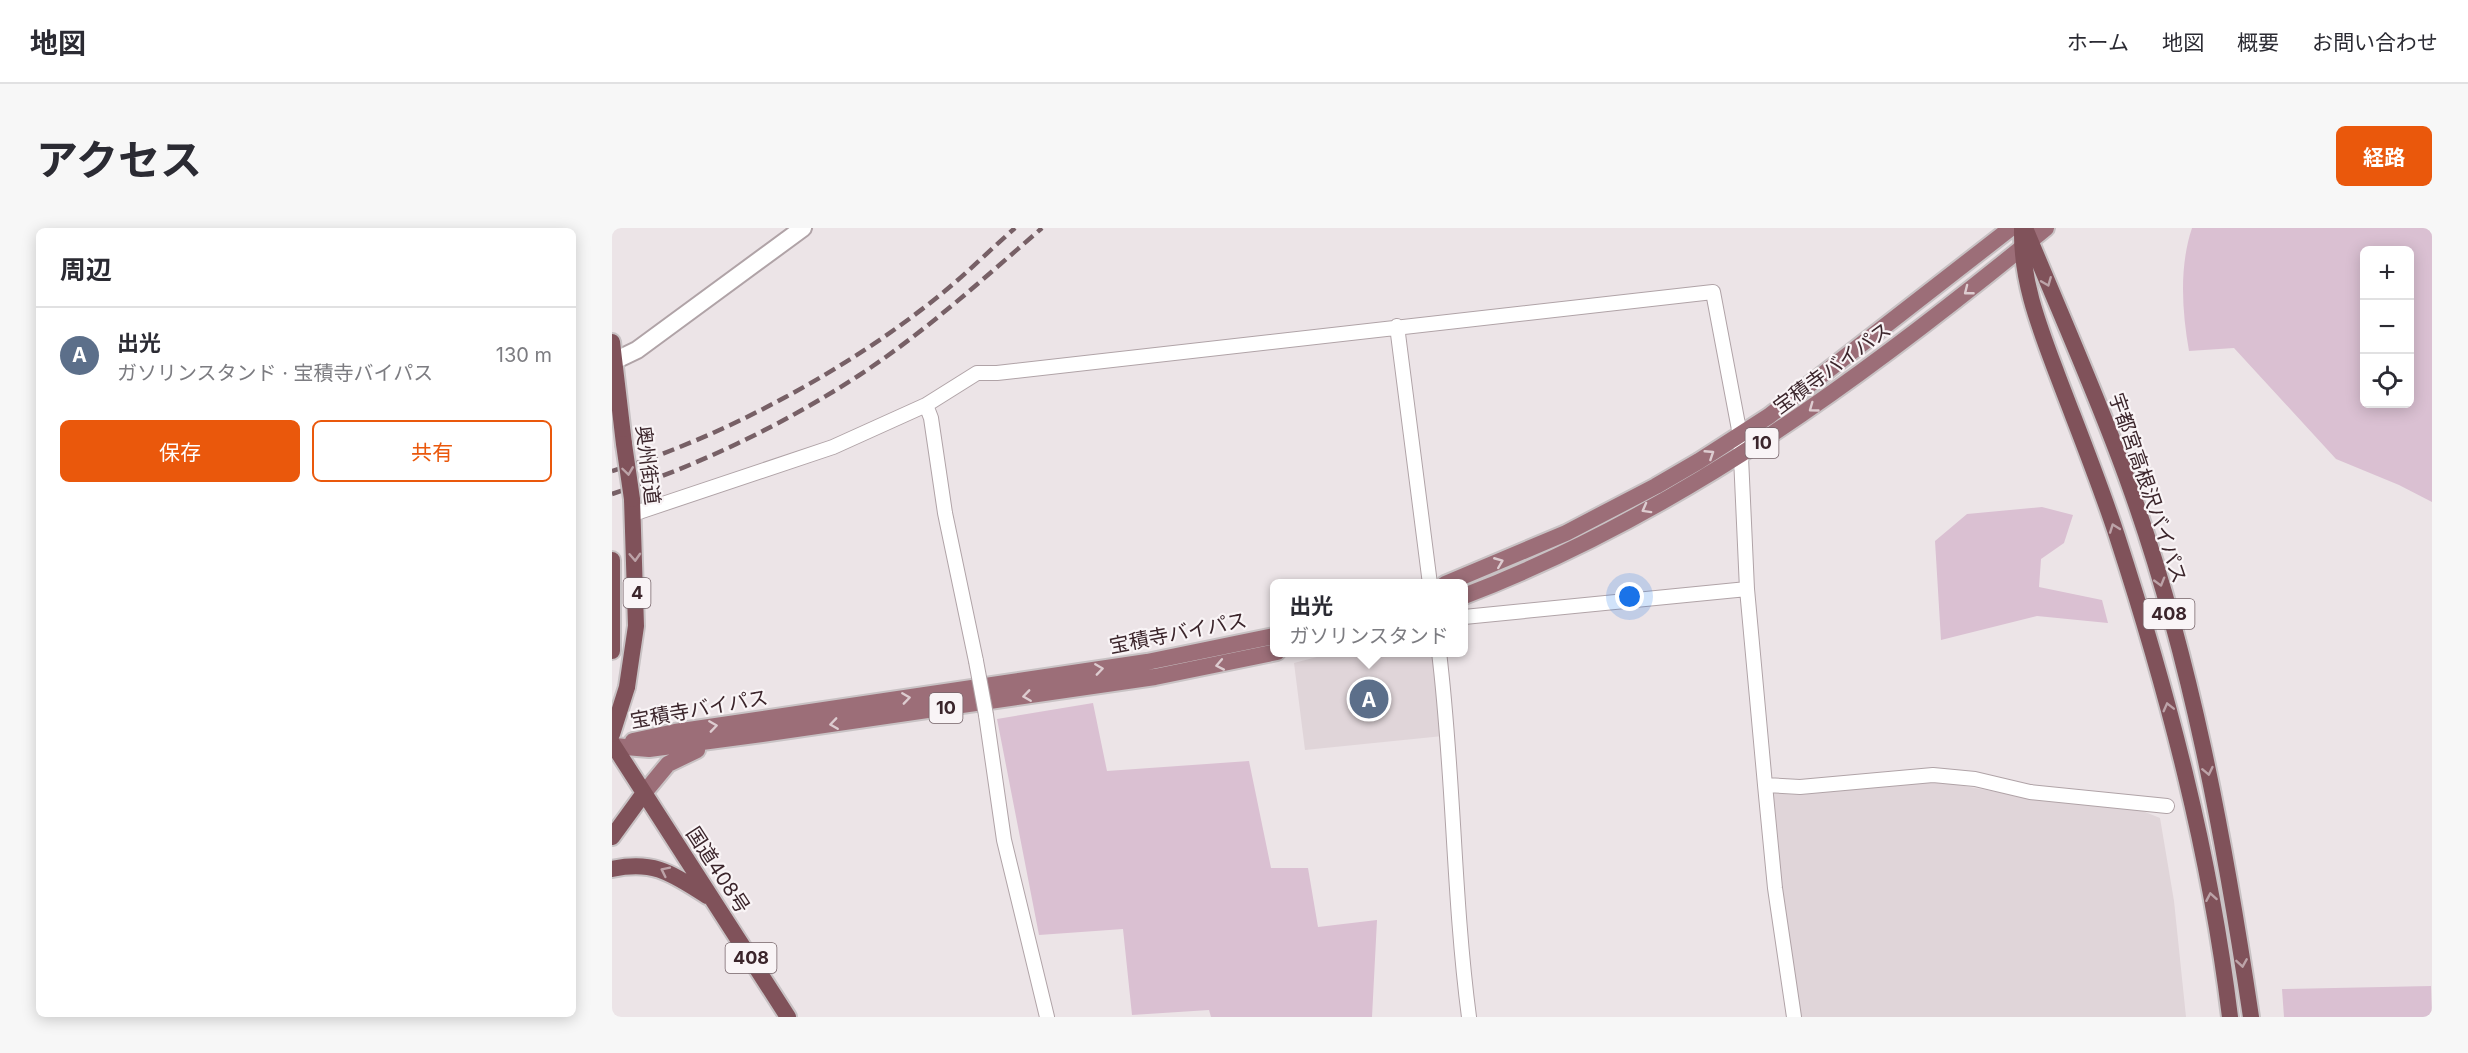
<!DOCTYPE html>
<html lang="ja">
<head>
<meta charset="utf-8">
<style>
  body { margin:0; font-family:Inter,"Noto Sans JP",sans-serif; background:#f7f7f7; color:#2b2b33 }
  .controls { position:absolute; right:18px; top:18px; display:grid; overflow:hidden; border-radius:9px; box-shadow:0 3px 15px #0003 }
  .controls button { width:54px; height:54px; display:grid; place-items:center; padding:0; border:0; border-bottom:2px solid #e1e1e2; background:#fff; color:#2b2b33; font:30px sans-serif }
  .you { position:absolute; left:1018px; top:369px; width:21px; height:21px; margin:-15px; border:4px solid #fff; border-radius:50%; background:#1a73e8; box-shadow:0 0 0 9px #1a73e833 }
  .badge { display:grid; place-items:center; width:39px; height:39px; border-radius:50%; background:#ea580c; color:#fff; font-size:20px; font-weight:700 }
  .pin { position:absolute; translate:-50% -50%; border:3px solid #fff; box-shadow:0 2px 6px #0006 }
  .popup { position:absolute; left:658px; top:351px; width:198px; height:78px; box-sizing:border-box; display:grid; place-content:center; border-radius:9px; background:#fff; filter:drop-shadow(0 2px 4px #0005); font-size:20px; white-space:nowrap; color:#7c7c81 }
  .popup b { font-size:22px; color:#2b2b33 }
  .popup::after { content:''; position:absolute; left:50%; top:100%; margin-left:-12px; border:12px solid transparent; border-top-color:#fff }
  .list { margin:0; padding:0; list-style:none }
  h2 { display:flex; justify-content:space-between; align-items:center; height:78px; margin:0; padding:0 24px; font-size:26px }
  h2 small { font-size:20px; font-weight:400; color:#7c7c81 }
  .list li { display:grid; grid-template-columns:39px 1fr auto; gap:18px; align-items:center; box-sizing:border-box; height:96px; padding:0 24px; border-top:2px solid #e1e1e2 }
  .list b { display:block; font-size:22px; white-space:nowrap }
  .list p { margin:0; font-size:20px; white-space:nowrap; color:#7c7c81 }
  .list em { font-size:20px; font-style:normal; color:#7c7c81 }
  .actions { display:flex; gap:12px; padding:18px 24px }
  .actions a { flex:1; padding:14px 0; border:2px solid #ea580c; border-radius:9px; text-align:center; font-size:21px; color:#ea580c }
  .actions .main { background:#ea580c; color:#fff }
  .icon { flex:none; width:33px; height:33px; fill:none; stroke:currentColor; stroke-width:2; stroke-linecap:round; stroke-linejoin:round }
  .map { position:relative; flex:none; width:1820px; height:789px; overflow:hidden; border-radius:9px }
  header { display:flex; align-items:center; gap:36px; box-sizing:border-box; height:84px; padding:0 30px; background:#fff; border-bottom:2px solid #e1e1e2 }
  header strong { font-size:28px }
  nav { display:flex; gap:33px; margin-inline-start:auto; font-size:21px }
  .intro { display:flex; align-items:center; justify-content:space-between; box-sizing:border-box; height:144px; padding:0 36px }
  h1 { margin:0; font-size:42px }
  .button { padding:15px 27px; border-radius:9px; background:#ea580c; color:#fff; font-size:21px; font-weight:700 }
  main { display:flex; gap:36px; padding:0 36px }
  aside { flex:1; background:#fff; border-radius:9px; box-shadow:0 3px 15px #0003 }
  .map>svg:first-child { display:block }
  .built { fill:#e0d5d9 }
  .green { fill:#dac0d2; fill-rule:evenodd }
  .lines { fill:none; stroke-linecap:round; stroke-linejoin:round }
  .minor-casing { stroke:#b0a3a7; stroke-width:16 }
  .tertiary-casing { stroke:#b0a3a7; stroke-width:20 }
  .primary-casing { stroke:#c8c2c4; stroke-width:20 }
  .trunk-casing { stroke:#c8c2c4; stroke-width:20 }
  .minor { stroke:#fff; stroke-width:14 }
  .tertiary { stroke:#fff; stroke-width:16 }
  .primary { stroke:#9c6e78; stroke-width:16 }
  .trunk { stroke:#80525a; stroke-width:16 }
  .rail { stroke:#776066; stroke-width:4.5; stroke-dasharray:12 6; stroke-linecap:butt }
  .minor-bridge-casing { stroke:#b0a3a7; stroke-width:16; stroke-linecap:butt }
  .trunk-bridge-casing { stroke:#c8c2c4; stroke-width:20; stroke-linecap:butt }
  .minor-bridge { stroke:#fff; stroke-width:14 }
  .trunk-bridge { stroke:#80525a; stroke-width:16 }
  .oneway { stroke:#bca3a8 }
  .oneway2 { stroke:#ddccd0 }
  .labels { text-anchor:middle; stroke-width:4.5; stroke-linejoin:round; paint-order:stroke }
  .shield { fill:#f9f4f6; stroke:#746368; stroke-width:1.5 }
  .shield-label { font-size:18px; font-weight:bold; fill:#3b252b }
  .street-label { font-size:20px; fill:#3b252b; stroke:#f9f4f6 }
</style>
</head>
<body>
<header>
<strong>地図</strong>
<nav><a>ホーム</a><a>地図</a><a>概要</a><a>お問い合わせ</a></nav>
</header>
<div class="intro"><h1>アクセス</h1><a class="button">経路</a></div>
<main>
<aside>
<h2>周辺<small></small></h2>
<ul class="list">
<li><span class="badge" style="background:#5c6f8a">A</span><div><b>出光</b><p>ガソリンスタンド · 宝積寺バイパス</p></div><em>130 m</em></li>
</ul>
<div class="actions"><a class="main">保存</a><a>共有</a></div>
</aside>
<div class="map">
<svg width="1820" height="789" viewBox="0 0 1820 789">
  <rect width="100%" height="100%" fill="#ece4e7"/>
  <!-- built -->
  <path class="built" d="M720,425H821L831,508L693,522L682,435Z
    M1325,553L1429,572L1528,582L1548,590L1562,673L1574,789H1187L1168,667L1160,565L1186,567Z"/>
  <!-- green -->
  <path class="green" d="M1580,0H1820V274L1787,257L1724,231L1622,120L1577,123C1570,83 1567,39 1580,0ZM1798,22V176H1752V22Z
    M1430,279L1461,287L1452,315L1429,331L1427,359L1490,372L1496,395L1425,388L1329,412L1323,313L1355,286Z
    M481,475L495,543L637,533L659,640H696L706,699L765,692L760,789H599L597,782L520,787L511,701L427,707L385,491Z
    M1819,758L1820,789H1672L1670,761Z"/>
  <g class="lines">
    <defs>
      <path id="minor" d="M785,98L818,356
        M314,177L319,190L333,285L364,433
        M21,286L221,219L314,177L365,145H385L1101,64L1128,207L1135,361L1153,557L1163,660L1182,789
        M852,389L1135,361
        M827,424C842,546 841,668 857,789
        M374,487L392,612L435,789
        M1153,557L1188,559L1321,547L1363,551L1418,564L1555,578"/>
      <path id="tertiary" d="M0,134L25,122L191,0"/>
      <path id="primary" d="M833,356L954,305L1044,258L1087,233L1157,188L1399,0
        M852,368C1069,285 1256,146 1434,0
        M21,513L63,504L535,434L662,408
        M2,518L37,521L150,506L543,449L665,424
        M32,565L56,536L85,522"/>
      <path id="trunk" d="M1413,0C1448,85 1486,169 1517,256C1579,428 1612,609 1639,789
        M1410,1C1409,53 1427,98 1445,146C1465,199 1487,253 1505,308C1556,465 1598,625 1618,789
        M0,114L12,216
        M0,332V423
        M15,459L24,398L20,271
        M0,515L176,789
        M0,609L32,565
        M0,641C43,632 60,646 95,668"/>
    </defs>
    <!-- minor casing -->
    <use href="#minor" class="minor-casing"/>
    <!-- tertiary casing -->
    <use href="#tertiary" class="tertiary-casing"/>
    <!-- primary casing -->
    <use href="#primary" class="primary-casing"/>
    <!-- trunk casing -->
    <use href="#trunk" class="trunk-casing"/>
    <!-- minor -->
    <use href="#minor" class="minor"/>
    <!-- tertiary -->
    <use href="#tertiary" class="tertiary"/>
    <!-- primary -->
    <use href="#primary" class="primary"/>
    <!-- trunk -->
    <use href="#trunk" class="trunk"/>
    <!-- rail -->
    <path class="rail" d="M0,243C112,209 237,141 328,67C354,46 378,22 403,0
      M0,266C87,237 169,198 246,148C312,105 371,51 430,0"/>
    <defs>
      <path id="minor-bridge" d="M364,433L374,487"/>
      <path id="trunk-bridge" d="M12,216L20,271
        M0,506L15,459"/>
    </defs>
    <!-- minor-bridge casing -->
    <use href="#minor-bridge" class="minor-bridge-casing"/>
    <!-- trunk-bridge casing -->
    <use href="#trunk-bridge" class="trunk-bridge-casing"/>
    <!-- minor-bridge -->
    <use href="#minor-bridge" class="minor-bridge"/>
    <!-- trunk-bridge -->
    <use href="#trunk-bridge" class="trunk-bridge"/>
  </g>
  <!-- one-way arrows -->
  <defs><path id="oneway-chevron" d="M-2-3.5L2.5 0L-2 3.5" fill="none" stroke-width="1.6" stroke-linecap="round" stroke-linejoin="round" transform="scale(1.5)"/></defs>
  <g class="oneway">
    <use href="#oneway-chevron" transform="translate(1435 54) rotate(68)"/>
    <use href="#oneway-chevron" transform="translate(16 243) rotate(82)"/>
    <use href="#oneway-chevron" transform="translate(1502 300) rotate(-110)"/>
    <use href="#oneway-chevron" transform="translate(23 329) rotate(87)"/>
    <use href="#oneway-chevron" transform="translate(1548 354) rotate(74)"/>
    <use href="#oneway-chevron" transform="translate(1556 479) rotate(-104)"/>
    <use href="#oneway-chevron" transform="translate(1596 543) rotate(78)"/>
    <use href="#oneway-chevron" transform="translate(53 643) rotate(-154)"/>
    <use href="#oneway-chevron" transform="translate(1599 669) rotate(-100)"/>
    <use href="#oneway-chevron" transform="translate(1630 735) rotate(81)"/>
  </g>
  <g class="oneway2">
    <use href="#oneway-chevron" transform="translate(1356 63) rotate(142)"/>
    <use href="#oneway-chevron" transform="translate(1201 180) rotate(144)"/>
    <use href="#oneway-chevron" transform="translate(1098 226) rotate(-33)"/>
    <use href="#oneway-chevron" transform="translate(1034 281) rotate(151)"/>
    <use href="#oneway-chevron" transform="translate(887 334) rotate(-22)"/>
    <use href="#oneway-chevron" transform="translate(608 437) rotate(169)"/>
    <use href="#oneway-chevron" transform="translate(487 441) rotate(-8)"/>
    <use href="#oneway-chevron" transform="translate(415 468) rotate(172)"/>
    <use href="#oneway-chevron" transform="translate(294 470) rotate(-8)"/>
    <use href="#oneway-chevron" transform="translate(222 496) rotate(172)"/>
    <use href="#oneway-chevron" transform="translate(101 498) rotate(-8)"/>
  </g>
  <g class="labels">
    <!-- shield labels -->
    <g class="shield">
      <rect x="1133.5" y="200" width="33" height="30" rx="4.5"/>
      <rect x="11.5" y="350" width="27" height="30" rx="4.5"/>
      <rect x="1531.5" y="371" width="51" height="30" rx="4.5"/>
      <rect x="317.5" y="465" width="33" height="30" rx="4.5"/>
      <rect x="113.5" y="715" width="51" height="30" rx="4.5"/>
    </g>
    <g class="shield-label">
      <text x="1150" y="221">10</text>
      <text x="25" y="371">4</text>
      <text x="1557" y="392">408</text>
      <text x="334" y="486">10</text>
      <text x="139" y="736">408</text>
    </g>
    <!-- street labels -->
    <g class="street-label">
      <text transform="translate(1220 140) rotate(-36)" y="7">宝積寺バイパス</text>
      <text transform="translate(36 237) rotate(83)" y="7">奥州街道</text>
      <text transform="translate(1536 260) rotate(71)" y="7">宇都宮高根沢バイパス</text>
      <text transform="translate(566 405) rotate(-11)" y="7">宝積寺バイパス</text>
      <text transform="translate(87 481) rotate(-10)" y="7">宝積寺バイパス</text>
      <text transform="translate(106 642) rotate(57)" y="7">国道408号</text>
    </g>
  </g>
</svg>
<div class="controls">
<button>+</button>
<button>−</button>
<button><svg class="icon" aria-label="locate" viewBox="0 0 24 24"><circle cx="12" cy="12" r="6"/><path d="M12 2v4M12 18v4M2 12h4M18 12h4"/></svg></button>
</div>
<div class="you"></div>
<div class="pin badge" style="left:757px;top:471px;background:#5c6f8a">A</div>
<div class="popup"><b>出光</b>ガソリンスタンド</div>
</div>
</main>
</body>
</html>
